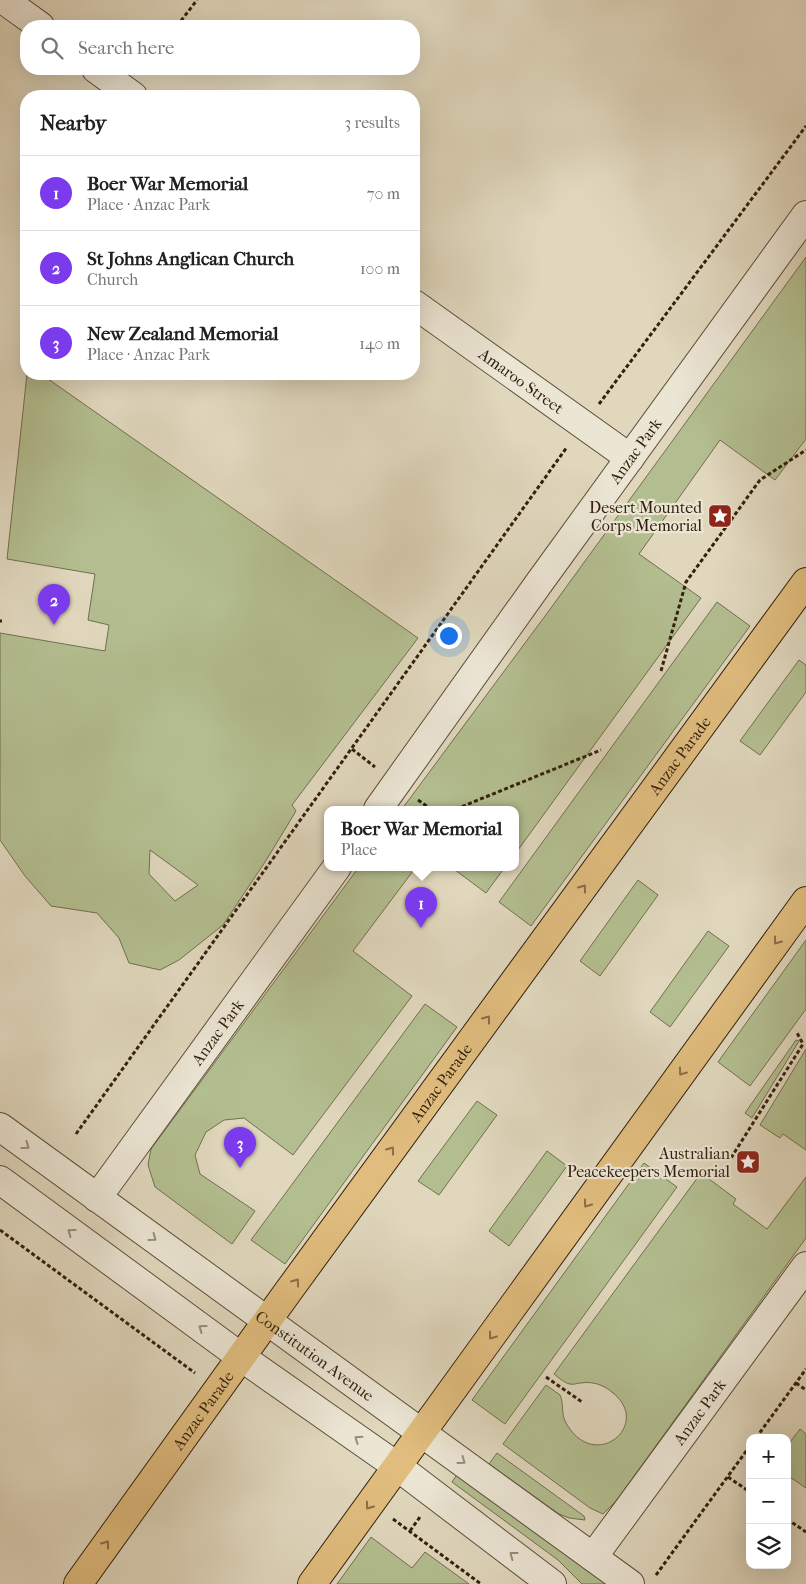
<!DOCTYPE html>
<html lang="en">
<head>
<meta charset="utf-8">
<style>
  body { margin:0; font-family:"IM FELL French Canon",serif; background:#f2f2f2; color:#202124 }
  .controls { position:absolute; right:15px; bottom:15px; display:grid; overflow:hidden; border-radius:10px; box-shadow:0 5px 20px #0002 }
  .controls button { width:45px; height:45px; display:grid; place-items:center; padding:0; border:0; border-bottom:1px solid #e0e0e0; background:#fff; color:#202124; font:25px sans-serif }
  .you { position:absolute; left:448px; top:635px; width:18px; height:18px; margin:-12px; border:4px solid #fff; border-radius:50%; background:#1a73e8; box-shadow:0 0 0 8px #1a73e833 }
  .badge { display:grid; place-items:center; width:32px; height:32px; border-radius:50%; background:#7c3aed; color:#fff; font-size:16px; font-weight:700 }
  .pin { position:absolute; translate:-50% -41px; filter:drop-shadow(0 1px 2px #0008) }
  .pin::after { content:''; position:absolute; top:26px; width:18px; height:15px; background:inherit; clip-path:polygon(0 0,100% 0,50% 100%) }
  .popup { position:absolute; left:324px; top:806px; width:195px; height:65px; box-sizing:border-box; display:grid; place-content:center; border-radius:10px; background:#fff; filter:drop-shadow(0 1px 4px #0005); font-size:16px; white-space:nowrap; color:#757577 }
  .popup b { font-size:19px; color:#202124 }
  .popup::after { content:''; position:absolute; left:50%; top:100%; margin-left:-10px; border:10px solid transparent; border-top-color:#fff }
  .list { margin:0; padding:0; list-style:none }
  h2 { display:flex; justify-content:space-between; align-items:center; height:65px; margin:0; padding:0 20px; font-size:21px }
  h2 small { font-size:16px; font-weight:400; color:#757577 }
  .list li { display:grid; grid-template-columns:32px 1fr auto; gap:15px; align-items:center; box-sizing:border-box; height:75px; padding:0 20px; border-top:1px solid #e0e0e0 }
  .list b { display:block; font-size:19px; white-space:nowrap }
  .list p { margin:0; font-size:16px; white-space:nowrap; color:#757577 }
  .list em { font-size:16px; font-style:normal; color:#757577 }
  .icon { flex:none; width:28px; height:28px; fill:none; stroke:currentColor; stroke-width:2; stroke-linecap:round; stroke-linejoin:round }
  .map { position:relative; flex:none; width:806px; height:1584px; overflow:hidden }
  .search { position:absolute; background:#fff; box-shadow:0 5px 20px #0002; left:20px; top:20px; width:400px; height:55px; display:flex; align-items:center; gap:12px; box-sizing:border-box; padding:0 18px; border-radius:20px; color:#757577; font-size:19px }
  .panel { position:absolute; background:#fff; box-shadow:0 5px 20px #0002; left:20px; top:90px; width:400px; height:290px; border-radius:20px }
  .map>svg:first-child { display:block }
  .green { fill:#b3be90; stroke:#726f4e; fill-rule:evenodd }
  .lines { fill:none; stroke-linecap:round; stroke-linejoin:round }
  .minor-casing { stroke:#5e4e39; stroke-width:30 }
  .major-casing { stroke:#32200d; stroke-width:30 }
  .path { stroke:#32200d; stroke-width:3; stroke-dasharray:4 2.5; stroke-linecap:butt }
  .minor { stroke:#ebe5d4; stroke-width:28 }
  .major { stroke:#e0bc7e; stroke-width:28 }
  .oneway { stroke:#896e46 }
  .oneway2 { stroke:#988c7a }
  .labels { text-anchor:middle; stroke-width:4.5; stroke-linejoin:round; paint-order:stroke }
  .street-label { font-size:16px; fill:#32200d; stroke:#ebe5d4 }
  .poi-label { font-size:16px; fill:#32200d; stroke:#ebe5d4; text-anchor:end }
</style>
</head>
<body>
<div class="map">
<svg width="806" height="1584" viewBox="0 0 806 1584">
  <rect width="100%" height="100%" fill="#e0d7bd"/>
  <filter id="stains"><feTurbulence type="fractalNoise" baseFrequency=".004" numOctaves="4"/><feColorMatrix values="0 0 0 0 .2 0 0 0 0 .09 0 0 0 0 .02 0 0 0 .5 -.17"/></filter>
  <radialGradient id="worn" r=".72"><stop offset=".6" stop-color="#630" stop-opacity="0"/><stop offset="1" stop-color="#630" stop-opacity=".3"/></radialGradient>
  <!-- green -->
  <path class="green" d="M806,257V439L775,480L720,440L639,554L701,598L515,854V809H402L548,612Z
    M27,374H41L418,638L292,805L296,811L267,859L223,925L179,960L160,970L129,963L119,938L97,913L51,906L25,876L0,840V633L105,651L109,625L88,620L95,574L7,559ZM150,850L198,885L175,901L149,874Z
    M717,602L750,626L531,926L499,902Z
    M799,660L806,665V692L760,755L740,741Z
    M359,867H416L353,951L412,996L293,1155L244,1118L224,1120L206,1132L195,1155L200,1174L255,1211L232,1244L155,1187L148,1165L151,1149Z
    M451,867H505L486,893Z
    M638,880L658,895L600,976L580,961Z
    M708,931L729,946L670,1027L650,1012Z
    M806,940V1009L750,1086L718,1062Z
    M425,1004L457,1027L285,1264L251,1240Z
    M796,1040L799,1041L752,1118L745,1113Z
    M806,1049V1150L783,1134L780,1138L760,1125Z
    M477,1101L497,1115L439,1195L418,1181Z
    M547,1151L567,1166L509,1246L489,1231Z
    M644,1163L677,1187L505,1424L472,1400Z
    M701,1173L736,1199L733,1204L767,1229L806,1177V1238L616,1501L603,1514L590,1508L503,1444L546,1385L560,1395C564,1403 561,1412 565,1421C593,1475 653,1425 613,1393C604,1385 593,1381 581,1383C577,1383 574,1385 570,1384C564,1383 558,1377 554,1374Z
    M800,1429L806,1434V1488L787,1475V1446Z
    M497,1453L584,1516L585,1520L569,1518L559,1514L489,1464Z
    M458,1473L611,1584H582L558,1560L452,1482Z
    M371,1537L412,1568L425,1552L469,1584H337Z"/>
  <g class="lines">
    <defs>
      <g id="minor">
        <path d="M4,0L40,26"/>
        <path d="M96,69L133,96"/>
        <path id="s1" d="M414,304L630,458"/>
        <path id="s2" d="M378,809L539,583L806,215"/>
        <path id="s3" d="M0,1127L630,1584"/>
        <path d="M0,1180L241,1357L398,1467L552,1584"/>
        <path id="s4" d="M97,1198L337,867"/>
        <path id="s5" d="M593,1557L806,1266"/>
      </g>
      <g id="major">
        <path id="s6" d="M78,1584L287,1293L806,582"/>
        <path d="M312,1584L806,901"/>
      </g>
    </defs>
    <!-- minor casing -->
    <use href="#minor" class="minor-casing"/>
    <!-- major casing -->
    <use href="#major" class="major-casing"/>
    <!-- path -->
    <path class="path" d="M177,26L197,0
      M599,404L806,126
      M0,621H2
      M661,671L686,582L760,480L806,450
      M352,749L375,767
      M418,800L431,809
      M456,809L601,750
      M76,1134L567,447
      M731,1158L803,1044L796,1031
      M0,1230L195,1373
      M546,1377L582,1402
      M796,1383L806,1390
      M756,1438L806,1369
      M728,1477L750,1492
      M393,1519L481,1584
      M787,1519L806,1532
      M410,1531L420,1517
      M656,1575L750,1446"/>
    <!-- minor -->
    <use href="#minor" class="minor"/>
    <!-- major -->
    <use href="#major" class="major"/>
  </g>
  <!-- one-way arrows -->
  <defs><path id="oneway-chevron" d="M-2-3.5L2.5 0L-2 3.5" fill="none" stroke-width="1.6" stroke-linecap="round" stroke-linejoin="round" transform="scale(1.25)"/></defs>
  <g class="oneway">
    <use href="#oneway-chevron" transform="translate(583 888) rotate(-54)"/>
    <use href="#oneway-chevron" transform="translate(777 941) rotate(126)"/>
    <use href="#oneway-chevron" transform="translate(487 1019) rotate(-54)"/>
    <use href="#oneway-chevron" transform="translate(682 1072) rotate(126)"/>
    <use href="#oneway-chevron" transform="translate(391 1150) rotate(-54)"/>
    <use href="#oneway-chevron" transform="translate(587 1204) rotate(126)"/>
    <use href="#oneway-chevron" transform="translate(296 1282) rotate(-54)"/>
    <use href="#oneway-chevron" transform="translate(492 1336) rotate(126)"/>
    <use href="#oneway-chevron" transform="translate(369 1506) rotate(126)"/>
    <use href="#oneway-chevron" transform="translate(106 1544) rotate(-54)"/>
  </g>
  <g class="oneway2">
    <use href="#oneway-chevron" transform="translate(26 1146) rotate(36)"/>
    <use href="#oneway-chevron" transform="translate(71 1232) rotate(-144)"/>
    <use href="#oneway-chevron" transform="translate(153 1238) rotate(36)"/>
    <use href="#oneway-chevron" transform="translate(202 1328) rotate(-144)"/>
    <use href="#oneway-chevron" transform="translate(358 1439) rotate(-145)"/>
    <use href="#oneway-chevron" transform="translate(462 1461) rotate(36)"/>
    <use href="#oneway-chevron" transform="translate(513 1555) rotate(-143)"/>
  </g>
  <!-- icons -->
  <defs>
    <symbol id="sight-square" viewBox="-11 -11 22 22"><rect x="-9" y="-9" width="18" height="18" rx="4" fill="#8f2418" stroke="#ebe5d4"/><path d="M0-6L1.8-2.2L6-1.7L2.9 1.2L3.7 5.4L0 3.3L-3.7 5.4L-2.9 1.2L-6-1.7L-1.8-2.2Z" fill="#fff"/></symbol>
  </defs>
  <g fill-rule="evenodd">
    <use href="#sight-square" x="706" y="502" width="28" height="28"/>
    <use href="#sight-square" x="734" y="1148" width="28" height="28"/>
  </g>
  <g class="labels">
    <!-- street labels -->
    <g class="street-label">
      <text dy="6" stroke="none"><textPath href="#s1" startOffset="132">Amaroo Street</textPath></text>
      <text dy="6" stroke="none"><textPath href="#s2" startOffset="441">Anzac Park</textPath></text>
      <text dy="6" stroke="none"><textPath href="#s6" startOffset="1024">Anzac Parade</textPath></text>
      <text dy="6" stroke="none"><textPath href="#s4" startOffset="205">Anzac Park</textPath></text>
      <text dy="6" stroke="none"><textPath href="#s6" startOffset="619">Anzac Parade</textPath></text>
      <text dy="6" stroke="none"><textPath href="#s3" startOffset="389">Constitution Avenue</textPath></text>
      <text dy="6" stroke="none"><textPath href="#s6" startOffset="214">Anzac Parade</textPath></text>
      <text dy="6" stroke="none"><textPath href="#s5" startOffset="180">Anzac Park</textPath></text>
    </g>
    <!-- poi labels -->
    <g class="poi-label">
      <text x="702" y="513">Desert Mounted<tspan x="702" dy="18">Corps Memorial</tspan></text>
      <text x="730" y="1159">Australian<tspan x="730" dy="18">Peacekeepers Memorial</tspan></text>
    </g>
  </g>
  <rect width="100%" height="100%" filter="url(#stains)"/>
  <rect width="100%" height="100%" fill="url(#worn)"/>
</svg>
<div class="controls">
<button>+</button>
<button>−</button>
<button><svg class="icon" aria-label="layers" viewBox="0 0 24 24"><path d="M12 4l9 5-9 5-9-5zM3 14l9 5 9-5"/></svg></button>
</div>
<div class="you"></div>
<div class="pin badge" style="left:421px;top:928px">1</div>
<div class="popup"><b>Boer War Memorial</b>Place</div>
<div class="pin badge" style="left:54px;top:625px">2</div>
<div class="pin badge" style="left:240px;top:1168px">3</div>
<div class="search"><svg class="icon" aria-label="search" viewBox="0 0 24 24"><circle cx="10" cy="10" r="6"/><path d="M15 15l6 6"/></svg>Search here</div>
<section class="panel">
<h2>Nearby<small>3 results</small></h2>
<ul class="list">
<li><span class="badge">1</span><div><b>Boer War Memorial</b><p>Place · Anzac Park</p></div><em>70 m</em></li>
<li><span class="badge">2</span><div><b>St Johns Anglican Church</b><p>Church</p></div><em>100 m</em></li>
<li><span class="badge">3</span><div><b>New Zealand Memorial</b><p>Place · Anzac Park</p></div><em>140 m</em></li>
</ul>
</section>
</div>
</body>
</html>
